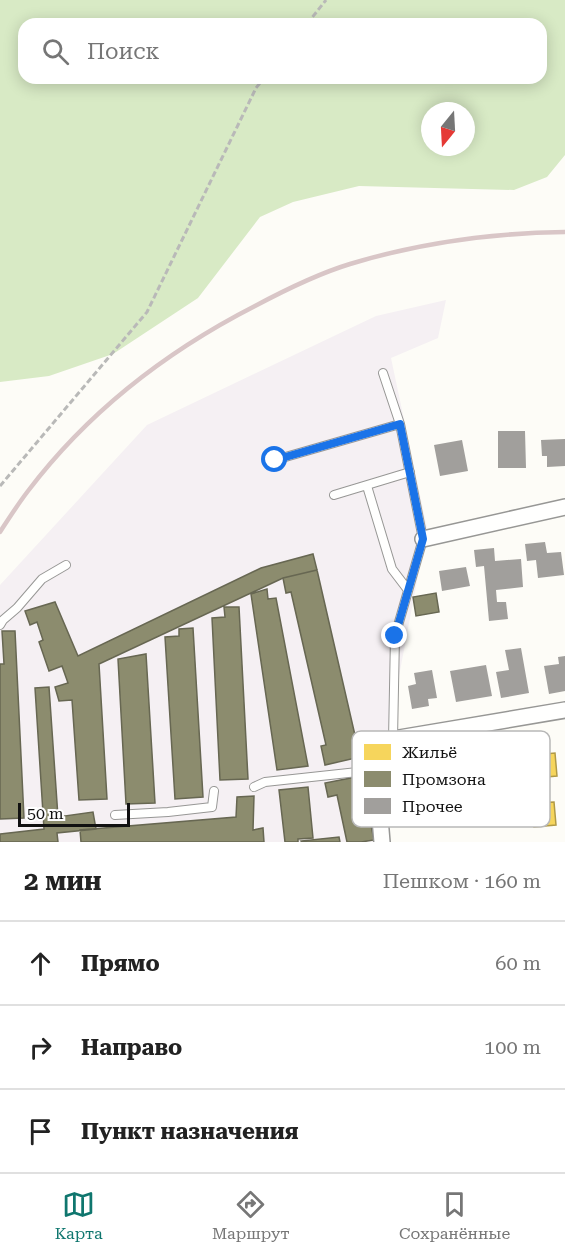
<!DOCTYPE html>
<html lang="ru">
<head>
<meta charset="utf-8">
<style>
  body { margin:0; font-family:"Roboto Serif",serif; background:#f6f6f6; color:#222 }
  .compass { position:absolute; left:421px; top:102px; width:54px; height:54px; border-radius:50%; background:#fff; box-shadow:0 3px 15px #0003; rotate:198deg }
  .scale { position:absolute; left:18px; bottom:15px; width:112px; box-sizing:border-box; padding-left:6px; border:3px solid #111; border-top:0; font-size:16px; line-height:21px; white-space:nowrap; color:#111; -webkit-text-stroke:4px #fff; paint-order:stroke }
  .stop { position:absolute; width:18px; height:18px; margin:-14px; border:4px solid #1a73e8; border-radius:50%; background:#fff }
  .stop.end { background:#1a73e8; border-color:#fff; box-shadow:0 2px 6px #0008 }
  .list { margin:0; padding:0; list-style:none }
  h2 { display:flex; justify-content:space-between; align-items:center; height:78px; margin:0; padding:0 24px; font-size:26px }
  h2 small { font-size:20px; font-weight:400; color:#767676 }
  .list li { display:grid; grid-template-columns:39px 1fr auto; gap:18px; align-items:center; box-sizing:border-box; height:84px; padding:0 24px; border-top:2px solid #e0e0e0 }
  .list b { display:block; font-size:22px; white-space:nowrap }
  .list em { font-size:20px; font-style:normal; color:#767676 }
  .icon { flex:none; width:33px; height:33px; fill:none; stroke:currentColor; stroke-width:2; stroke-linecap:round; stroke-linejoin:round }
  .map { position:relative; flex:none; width:565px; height:842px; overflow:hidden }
  .search { position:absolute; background:#fff; box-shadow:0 3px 15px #0003; left:18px; right:18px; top:18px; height:66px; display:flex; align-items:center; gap:15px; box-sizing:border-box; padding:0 21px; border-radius:18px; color:#767676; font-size:22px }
  .sheet { height:330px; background:#fff }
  nav { display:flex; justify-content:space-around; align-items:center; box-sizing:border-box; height:84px; border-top:2px solid #e0e0e0; background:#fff; font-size:16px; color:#767676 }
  nav a { display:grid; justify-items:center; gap:3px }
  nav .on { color:#0f766e }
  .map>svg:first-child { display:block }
  .industrial { fill:#f5f0f3 }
  .forest { fill:#d8eac5; fill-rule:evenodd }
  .homes { fill:#f6d55c; stroke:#b19a46; stroke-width:1.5 }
  .industry { fill:#8c8c6e; stroke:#676752; stroke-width:1.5 }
  .building { fill:#a19f9c }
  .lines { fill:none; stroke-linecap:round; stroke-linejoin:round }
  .lane-casing { stroke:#979795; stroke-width:10 }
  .street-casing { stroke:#979795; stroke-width:18 }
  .path { stroke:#b9b9b8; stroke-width:3; stroke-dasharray:6 3; stroke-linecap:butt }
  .lane { stroke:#fffffe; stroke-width:8 }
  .street { stroke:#fffffe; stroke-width:15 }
  .rail { stroke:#d9c6c7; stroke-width:4.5 }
  .route { stroke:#1a73e8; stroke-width:8 }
  .key { fill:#fff; stroke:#b8b8b8; stroke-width:1.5 }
  .key-label { font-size:16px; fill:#111 }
</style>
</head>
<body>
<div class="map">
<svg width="565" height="842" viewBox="0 0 565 842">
  <rect width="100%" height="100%" fill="#fdfcf7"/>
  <!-- industrial -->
  <path class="industrial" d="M446,300L438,338L391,358L427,528L390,724L374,774L379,842H0V585L147,425L376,316Z"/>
  <!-- forest -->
  <path class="forest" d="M0,0H565V155L547,177L514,190L359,186L293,202L260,217L198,298L113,354L49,376L0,382ZM24,24H541V78H24ZM430,111H466V147H430Z"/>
  <!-- homes -->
  <path class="homes" d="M555,753L557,776L535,778L533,755Z
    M554,802L556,825L534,827L533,803Z"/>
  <!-- industry -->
  <path class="industry" d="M313,554L317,570L283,578L99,664L107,799L79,800L72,700L59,701L55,687L68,683L62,666L49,671L39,642L43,640L37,622L30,625L25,611L55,602L78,656L261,568Z
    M317,570L360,757L325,765L321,746L326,745L291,592L286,593L283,578Z
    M267,589L268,599L276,598L308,766L277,770L251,594Z
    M436,593L439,612L416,616L413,597Z
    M224,607H239L248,779L220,780L212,618L225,617Z
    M193,628L203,797L175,799L165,637L179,636V629Z
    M2,631H15L24,818L0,819V664H4Z
    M146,654L155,803L126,804L118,659Z
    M49,687L58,817L93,812L96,829L57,833L58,842H0V834L44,829L35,688Z
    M361,776L374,840L361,842H347L337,795L328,797L325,783Z
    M308,787L313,838L298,839V842H285L279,790Z
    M254,796L253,830L263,828L264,842H81L80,830L236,817L237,797Z
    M339,837L340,842H302L301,841Z"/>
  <!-- building -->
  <path class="building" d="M498,431H525L526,468H498Z
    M565,439V466L547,467V456H542L541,440Z
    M462,440L468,471L440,476L434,445Z
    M545,542L547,553L561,552L564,575L538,578L536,560L527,561L525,544Z
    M494,548L495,561L521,559L523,587L496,590L497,602H506L508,619L489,621L484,566L476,567L474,550Z
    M466,567L470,586L442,591L439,571Z
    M521,648L529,693L501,698L496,672L509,670L505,650Z
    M565,656V691L549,694L544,666L559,664L558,657Z
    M486,665L492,696L456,702L450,671Z
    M432,670L437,698L428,699L429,706L412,709L408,686L416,684L414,673Z"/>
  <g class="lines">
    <defs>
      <path id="lane" d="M383,373L400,424L423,539L395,636L393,739
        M275,460L400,424
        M367,486L392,569L408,590
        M334,495L410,472
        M0,625L3,620L17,608L42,579L66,565
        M254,787L265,782L376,770
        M115,815L168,812L212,807L214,791"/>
      <path id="street" d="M423,539L565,507
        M382,842L376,770L384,746L393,739L565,710"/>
    </defs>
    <!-- lane casing -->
    <use href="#lane" class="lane-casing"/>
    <!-- street casing -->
    <use href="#street" class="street-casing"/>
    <!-- path -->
    <path class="path" d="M307,24L326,0
      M0,486L147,312L256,88L264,78"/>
    <!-- lane -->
    <use href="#lane" class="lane"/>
    <!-- street -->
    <use href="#street" class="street"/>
    <!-- rail -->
    <path class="rail" d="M0,532C9,518 18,504 28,491C88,412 167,351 255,306C285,290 317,274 350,264C419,243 493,233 565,232"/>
  </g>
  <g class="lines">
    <!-- route -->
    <path class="route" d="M275,460L400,424L423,539L395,636"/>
  </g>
  <!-- legend -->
  <rect x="352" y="731" width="198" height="96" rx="9" class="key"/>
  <rect x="364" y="744" width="27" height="16" fill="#f6d55c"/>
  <rect x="364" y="771" width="27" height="16" fill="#8c8c6e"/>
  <rect x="364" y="798" width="27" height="16" fill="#a19f9c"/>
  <g class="key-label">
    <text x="402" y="758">Жильё</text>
    <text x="402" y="785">Промзона</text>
    <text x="402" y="812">Прочее</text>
  </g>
</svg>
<svg class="compass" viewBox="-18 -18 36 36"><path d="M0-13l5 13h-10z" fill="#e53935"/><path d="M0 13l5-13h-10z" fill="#767676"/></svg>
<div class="scale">50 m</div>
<div class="stop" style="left:275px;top:460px"></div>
<div class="stop end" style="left:395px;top:636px"></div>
<div class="search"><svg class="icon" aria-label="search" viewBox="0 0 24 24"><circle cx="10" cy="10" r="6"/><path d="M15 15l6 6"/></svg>Поиск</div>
</div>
<section class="sheet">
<h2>2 мин<small>Пешком · 160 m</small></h2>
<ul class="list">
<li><svg class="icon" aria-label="ahead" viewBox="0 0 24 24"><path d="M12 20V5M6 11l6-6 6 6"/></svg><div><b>Прямо</b></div><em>60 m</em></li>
<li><svg class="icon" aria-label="right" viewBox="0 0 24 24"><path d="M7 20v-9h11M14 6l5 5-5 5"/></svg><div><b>Направо</b></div><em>100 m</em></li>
<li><svg class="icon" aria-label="arrive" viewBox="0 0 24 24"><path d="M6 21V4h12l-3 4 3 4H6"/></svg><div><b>Пункт назначения</b></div></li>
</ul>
</section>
<nav>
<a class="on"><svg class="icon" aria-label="map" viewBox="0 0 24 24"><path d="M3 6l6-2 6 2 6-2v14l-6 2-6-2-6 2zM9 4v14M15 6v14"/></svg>Карта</a>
<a><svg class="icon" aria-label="directions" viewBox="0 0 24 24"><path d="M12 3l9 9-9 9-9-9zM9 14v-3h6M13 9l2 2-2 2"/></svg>Маршрут</a>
<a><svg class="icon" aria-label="saved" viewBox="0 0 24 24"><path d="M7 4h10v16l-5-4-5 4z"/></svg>Сохранённые</a>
</nav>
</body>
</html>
